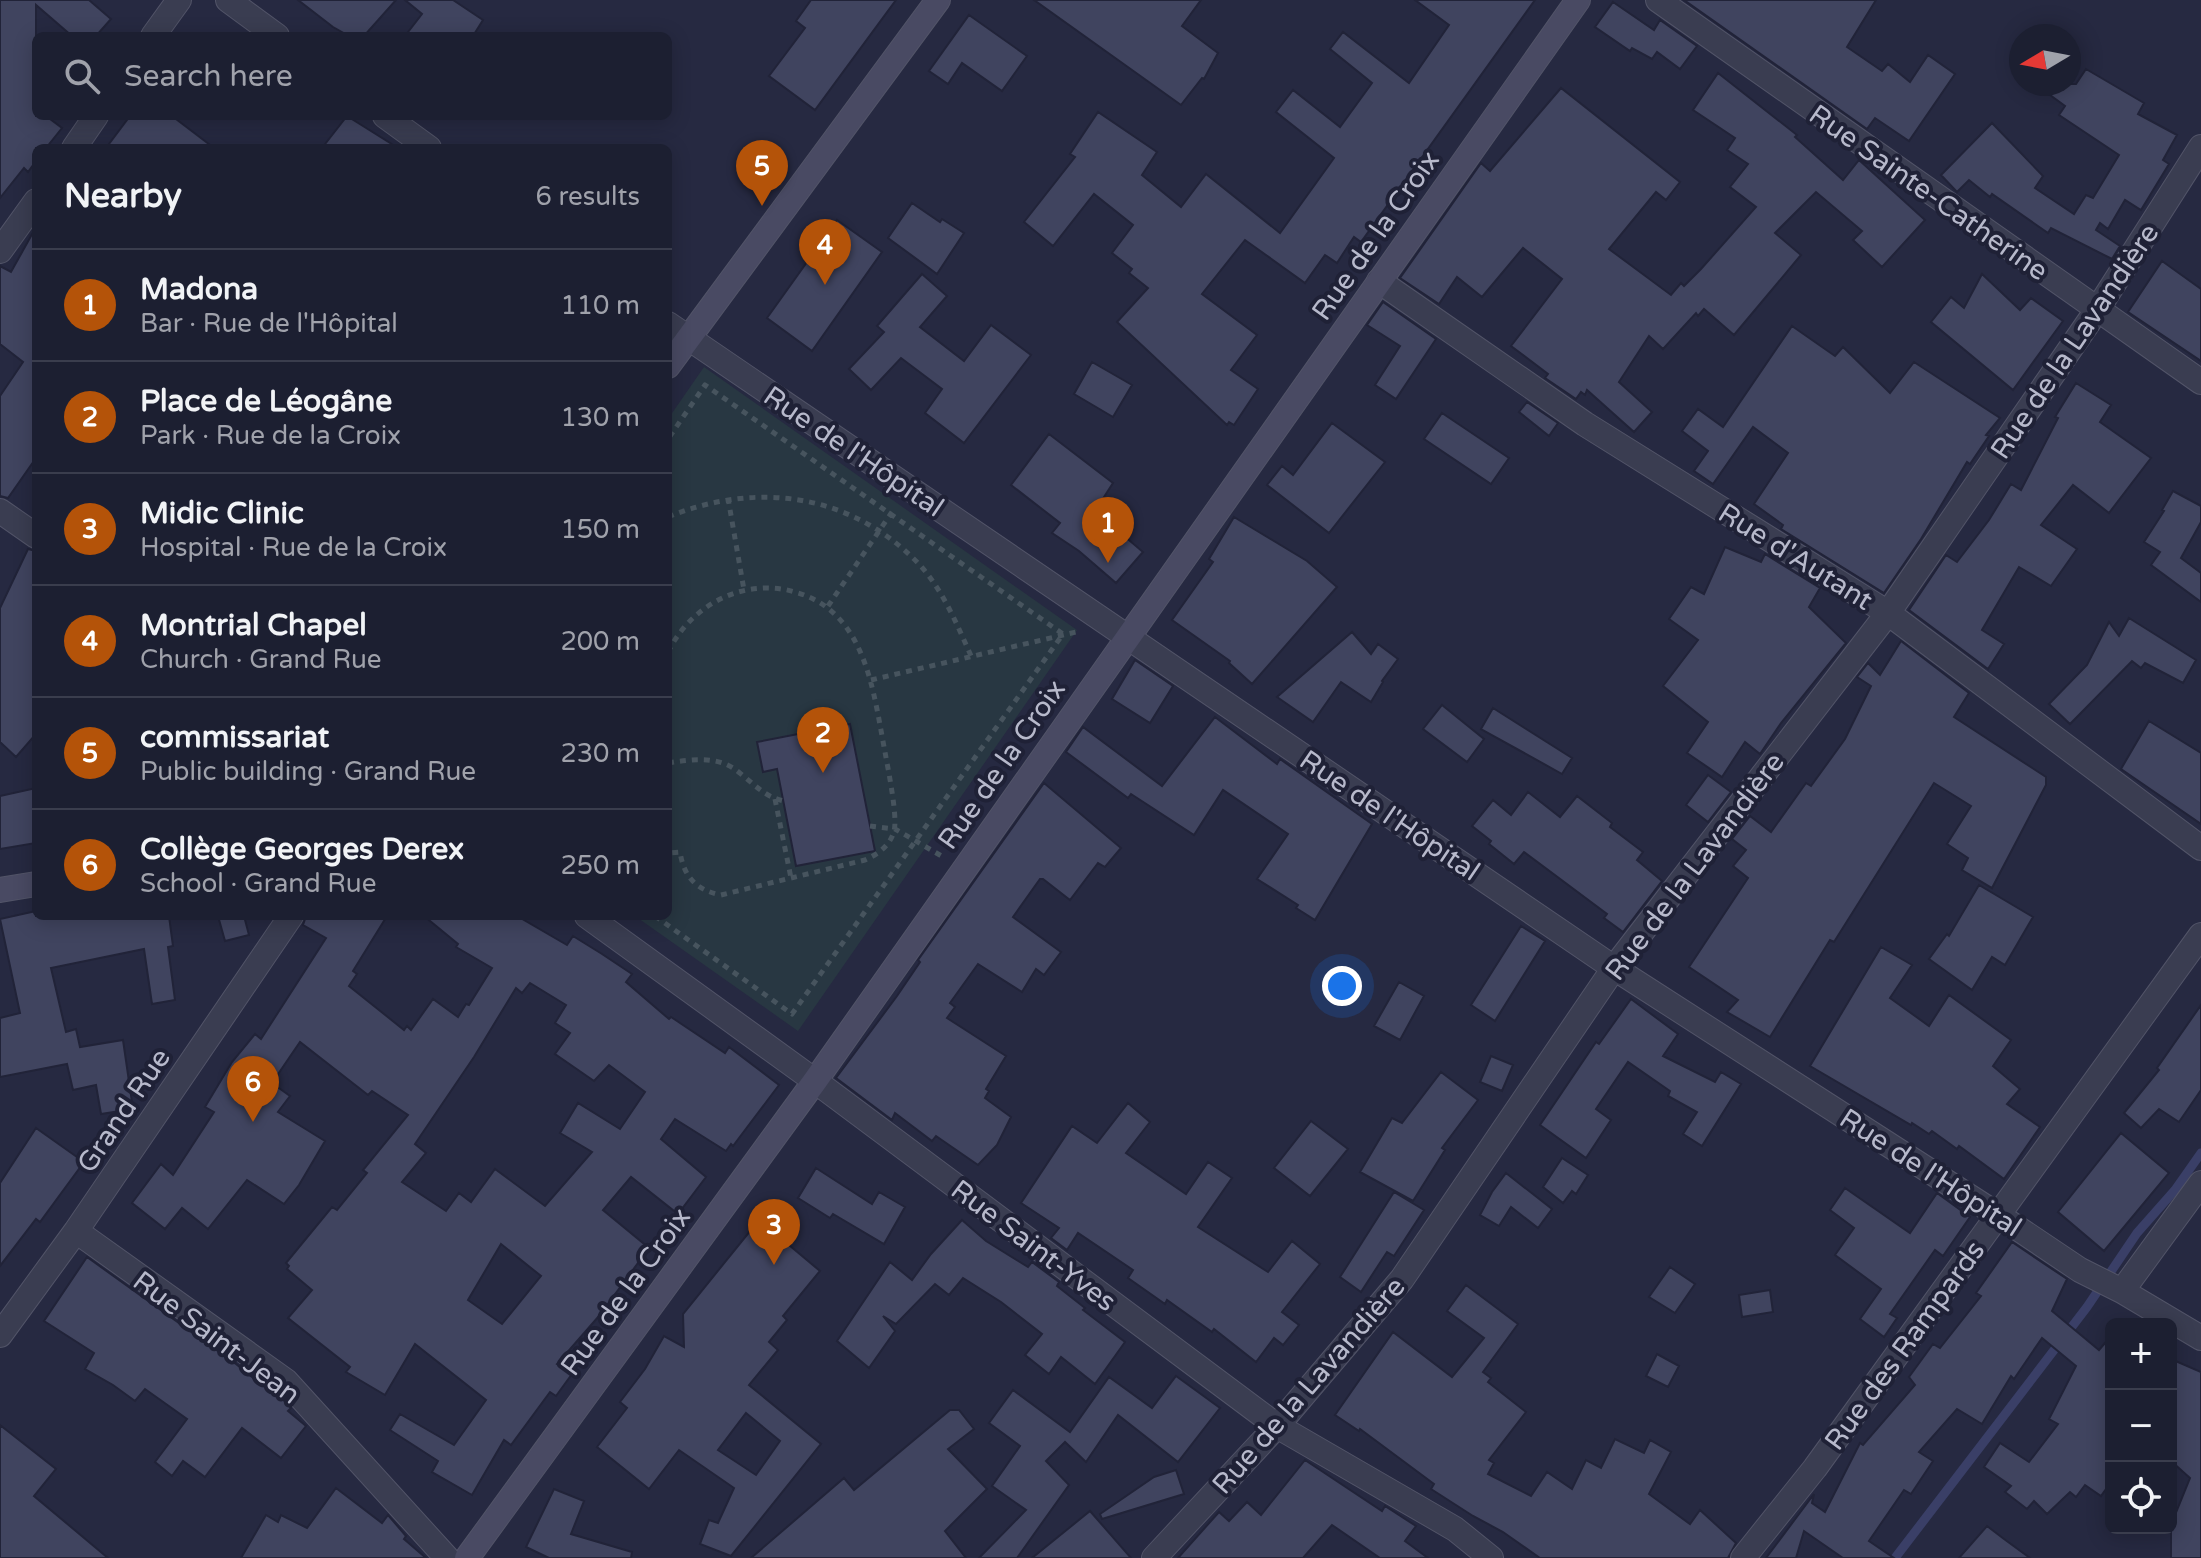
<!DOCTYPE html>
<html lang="en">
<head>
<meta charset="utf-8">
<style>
  body { margin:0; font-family:"Varela Round",sans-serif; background:#292c3d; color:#f1f3f6 }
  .controls { position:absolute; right:24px; bottom:24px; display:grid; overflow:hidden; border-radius:12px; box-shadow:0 4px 20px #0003 }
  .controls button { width:72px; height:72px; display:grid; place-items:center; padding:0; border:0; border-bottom:2px solid #3a3d4d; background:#1c1f31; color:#f1f3f6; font:40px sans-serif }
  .compass { position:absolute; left:2009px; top:24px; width:72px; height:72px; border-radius:50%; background:#1c1f31; box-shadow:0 4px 20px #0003; rotate:260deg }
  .you { position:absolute; left:1342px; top:986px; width:28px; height:28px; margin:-20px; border:6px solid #fff; border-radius:50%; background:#1a73e8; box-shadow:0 0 0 12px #1a73e833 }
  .badge { display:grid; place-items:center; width:52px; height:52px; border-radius:50%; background:#b45309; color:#fff; font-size:26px; font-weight:700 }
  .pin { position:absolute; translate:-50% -66px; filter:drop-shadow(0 2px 4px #0008) }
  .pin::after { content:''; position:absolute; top:42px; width:28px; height:24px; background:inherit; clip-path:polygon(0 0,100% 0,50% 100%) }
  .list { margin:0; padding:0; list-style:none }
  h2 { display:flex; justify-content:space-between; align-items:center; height:104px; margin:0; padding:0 32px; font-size:34px }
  h2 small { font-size:26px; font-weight:400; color:#a0a2ab }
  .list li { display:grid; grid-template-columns:52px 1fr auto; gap:24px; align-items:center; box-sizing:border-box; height:112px; padding:0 32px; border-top:2px solid #3a3d4d }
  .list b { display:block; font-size:30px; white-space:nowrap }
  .list p { margin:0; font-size:26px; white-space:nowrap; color:#a0a2ab }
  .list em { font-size:26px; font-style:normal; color:#a0a2ab }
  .icon { flex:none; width:44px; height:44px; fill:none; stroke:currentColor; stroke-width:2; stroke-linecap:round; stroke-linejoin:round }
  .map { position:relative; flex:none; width:2201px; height:1558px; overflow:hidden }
  .search { position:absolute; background:#1c1f31; box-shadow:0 4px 20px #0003; left:32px; top:32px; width:640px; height:88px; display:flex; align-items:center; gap:20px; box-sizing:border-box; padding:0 28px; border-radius:12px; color:#a0a2ab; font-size:30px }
  .panel { position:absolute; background:#1c1f31; box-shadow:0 4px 20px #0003; left:32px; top:144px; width:640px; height:776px; border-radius:12px }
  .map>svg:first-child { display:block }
  .green { fill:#283742 }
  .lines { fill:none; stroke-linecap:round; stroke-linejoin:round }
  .stream { stroke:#3a3f67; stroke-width:9 }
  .building { fill:#40445f; stroke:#212338; stroke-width:2; fill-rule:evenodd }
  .street-casing { stroke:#525468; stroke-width:26 }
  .secondary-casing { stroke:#525468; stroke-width:26 }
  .path { stroke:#47545e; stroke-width:5; stroke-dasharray:6 6; stroke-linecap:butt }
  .street { stroke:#3a3d51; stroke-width:24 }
  .secondary { stroke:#494a63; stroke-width:24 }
  .labels { text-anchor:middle; stroke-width:8; stroke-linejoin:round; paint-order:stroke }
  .street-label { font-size:28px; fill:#b7b9cb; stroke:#1f2136 }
</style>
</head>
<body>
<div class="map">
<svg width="2201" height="1558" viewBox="0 0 2201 1558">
  <rect width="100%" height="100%" fill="#262941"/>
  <!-- green -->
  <path class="green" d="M704,367L1077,630L798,1031L635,916H668V419Z"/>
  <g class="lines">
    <!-- stream -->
    <path class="stream" d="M1895,1558L2087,1307L2137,1233L2175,1190L2201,1153"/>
  </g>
  <!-- building -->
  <path class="building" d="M0,0H89L111,19L96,36H72L36,5V116H46L62,128L46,148H36V161L28,172L24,168L0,198Z
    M298,0H396L364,36H349L333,27Z
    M405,0H453L483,20L473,36H405L422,14Z
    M811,0H896L815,110L769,76L805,28L796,21Z
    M1034,0H1201L1182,26L1218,53L1204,79L1202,78L1181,105Z
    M1415,0H1535L1361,242L1354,237L1337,263L1325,255L1305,283L1245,240L1202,294L1257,335L1231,370L1258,389L1234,425L1229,422L1227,425L1117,322L1148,288L1129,273L1132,269L1112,253L1133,225L1094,194L1053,246L1024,222L1075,157L1070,154L1098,112L1157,152L1142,175L1181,207L1206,174L1280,233L1334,158L1276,112L1293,90L1340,127L1372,83L1330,49L1343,32L1409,83L1449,25Z
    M1684,0H1876L1847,47L1882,71L1888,64L1910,82L1928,55L1955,74L1909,141L1875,118L1867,129Z
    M1613,2L1654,30L1660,20L1697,46L1680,69L1657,52L1652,59L1632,48L1630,51L1595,27Z
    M969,15L1027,56L1002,91L962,63L948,84L929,71Z
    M2086,69L2144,103L2138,114L2177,135L2163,160L2169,164L2141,210L2125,200L2108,229L2100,223L2096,230L2120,246L2112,259L2051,228L2048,233L1992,194L1990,197L1969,180L1957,192L1941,175L1992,123L2043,176L2035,188L2074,214L2086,195L2093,198L2119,155L2059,115L2065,106L2035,84H2076Z
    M1718,73L1797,135L1795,137L1843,180L1859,160L1925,220L1882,267L1853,240L1862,231L1816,192L1775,233L1801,255L1734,335L1704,309L1698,316L1696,313L1663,349L1649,336L1619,382L1652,412L1634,432L1587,390L1585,395L1581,392L1576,399L1545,378L1548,374L1511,346L1562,279L1523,248L1482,297L1457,277L1439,304L1400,278L1481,163L1490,171L1561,88L1680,182L1666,200L1656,192L1609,249L1671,295L1681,283L1684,286L1701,269L1756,207L1730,187L1748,164L1727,150L1735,138L1693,110Z
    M130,116H172L214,148H106Z
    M347,116L398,148H322Z
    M912,203L940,222L942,219L964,233L937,274L888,238Z
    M837,220L882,252L812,351L767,318Z
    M36,227V458L8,498L0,496V396L23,362L0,344V266L11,272Z
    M2162,261L2201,289V361L2128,312Z
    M922,274L947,296L920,327L964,361L991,325L1031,355L964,443L925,413L942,389L901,358L871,390L849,369L884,332L877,326Z
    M1982,274L2020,310L2031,298L2063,321L2013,390L1931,322L1951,297L1964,308Z
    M1383,302L1436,339L1396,399L1375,385L1400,346L1367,325Z
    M1792,326L1835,356L1843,347L1890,393L1914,362L2000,418L1986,435L1989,436L1970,464L1967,462L1921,539L1884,593L1781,529L1783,525L1754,504L1788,453L1753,427L1713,484L1694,471L1708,451L1682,431L1698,409L1723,427Z
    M1092,362L1132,385L1113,417L1074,394Z
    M2076,383L2111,405L2100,422L2151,458L2109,513L2073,485L2041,525L2077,549L2051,586L2019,567L1982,630L2004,644L1988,669L1909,610L1946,555L1957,562L1989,520L2011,484L2021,490L2058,418L2055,417Z
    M1527,402L1558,423L1549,436L1519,412Z
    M1442,413L1509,458L1491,484L1424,439Z
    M1332,423L1385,462L1329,533L1267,485L1282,466L1293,475Z
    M1049,434L1113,483L1095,511L1143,552L1116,583L1079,551L1052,533L1060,523L1011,485Z
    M2173,491L2201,506V522L2181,558L2201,573V602L2151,565L2160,552L2144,542L2164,511L2162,510Z
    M1234,517L1307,561L1337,587L1252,684L1229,663L1230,661L1172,620L1213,562L1209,559Z
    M1725,547L1761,562L1765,554L1820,588L1809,607L1846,643L1781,723L1760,754L1745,742L1722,777L1687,753L1708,722L1663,686L1698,640L1669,619L1691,587L1704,594Z
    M28,549L36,551V734L16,757L0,742V608Z
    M2129,618L2196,660L2183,683L2145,663L2141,668L2132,661L2070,724L2049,704L2087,665L2109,622L2119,636Z
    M1352,632L1371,654L1378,644L1398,659L1382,681L1383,682L1371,702L1341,682L1313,722L1277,697Z
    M1901,641L1969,693L1954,717L2046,777V785L1992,888L1962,870L1968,858L1947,844L1971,806L1934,783L1834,942L1830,940L1770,1037L1727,1012L1738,1000L1689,967L1748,878L1733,866L1746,850L1732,839L1750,816L1771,832L1806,783L1811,786L1845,739L1871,686L1857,677L1868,663L1880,675Z
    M1135,660L1173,686L1150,723L1112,699Z
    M1442,705L1484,739L1467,762L1423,729Z
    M1493,708L1572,758L1562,774L1481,729Z
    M1215,717L1277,764L1280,759L1372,824L1315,920L1296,908L1298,905L1257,879L1288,834L1223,790L1194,835L1131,794L1128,798L1066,752L1083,727L1162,786Z
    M2149,721L2201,753V824L2121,769Z
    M850,724L875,851L796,866L777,769L763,772L757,742Z
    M1708,775L1731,792L1708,822L1686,805Z
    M1044,783L1121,848L1105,867L1098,863L1070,900L1043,879H1040L1013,917L1061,952L1044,975L1036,969L1022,992L978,964L950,1003L955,1007L947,1018L1006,1056L986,1089L989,1091L985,1098L1011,1117L997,1145L978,1165L936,1136L932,1141L895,1113L892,1120L836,1078L897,996L920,962L918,960Z
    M36,788V843L0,849V796Z
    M1528,792L1560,817L1577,796L1612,823L1610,827L1643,852L1637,860L1662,881L1623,932L1604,918L1607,914L1524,852L1514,864L1489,844L1491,841L1472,826L1493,800L1511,815Z
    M1979,885L2033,917L2005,965L1992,957L1972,990L1929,959L1947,934L1949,936Z
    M36,911V916H169L173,946L168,947L175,1000L152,1004L144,949L51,968L66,1032L76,1029L80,1047L123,1040L133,1109L101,1114L96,1085L73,1090L67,1064L0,1077V1018L20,1013L0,919Z
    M218,916H244L249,935L225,941Z
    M306,916H387L353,971L357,974L349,986L404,1030L407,1026L411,1030L433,999L458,1017L466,1004L469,1005L492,968L456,947L458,944L424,916H517L567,945L573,936L602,954L632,974L626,982L669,1019L671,1017L725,1053L729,1047L779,1085L733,1146L731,1144L726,1151L675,1119L661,1139L706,1177L678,1214L631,1177L603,1210L649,1248L599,1316L557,1364L572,1374L556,1396L550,1392L511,1445L504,1440L472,1495L432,1472L438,1461L390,1430L400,1414L454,1445L486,1400L415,1344L385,1395L346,1372L350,1367L288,1318L312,1290L287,1269L289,1266L286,1263L332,1207L337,1210L367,1173L363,1170L408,1115L372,1091L368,1095L300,1042L272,1083L290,1096L278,1112L325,1141L299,1185L284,1204L247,1180L208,1229L182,1208L165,1229L132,1203L161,1164L173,1175L214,1112L205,1107L232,1062L255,1034L261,1039L326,938L303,925ZM530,983L566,1005L555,1023L570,1033L555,1054L594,1081L609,1065L645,1092L620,1129L578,1103L560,1133L592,1152L545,1206L495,1169L471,1202L459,1193L446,1211L402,1182L426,1153L415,1144L474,1057L516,988L522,993ZM501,1244L541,1276L502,1324L468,1300Z
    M1521,926L1545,941L1495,1021L1471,1005Z
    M1881,947L1912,965L1890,998L1929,1026L1949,995L2011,1040L1993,1066L2020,1089L2007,1104L2040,1127L2004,1179L1959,1146L1957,1149L1932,1131L1929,1134L1912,1123L1911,1125L1810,1066Z
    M1399,982L1424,996L1400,1040L1374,1026Z
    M1631,999L1678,1034L1663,1056L1715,1082L1721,1072L1741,1084L1702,1146L1683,1134L1697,1112L1668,1096L1670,1091L1628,1062L1596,1109L1611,1120L1586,1158L1540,1125L1596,1042L1599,1044Z
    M2201,1005V1090L2179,1122L2159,1109L2141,1128L2124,1113L2159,1070L2157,1068Z
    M1491,1056L1513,1065L1502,1091L1480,1082Z
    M1441,1072L1478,1100L1442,1148L1445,1150L1413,1201L1360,1172L1392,1118L1402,1123Z
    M1128,1103L1150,1122L1126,1153L1186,1194L1208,1162L1232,1178L1198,1227L1268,1272L1292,1241L1320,1264L1282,1312L1299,1325L1283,1345L1274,1338L1256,1362L1214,1329L1212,1332L1167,1300L1165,1304L1128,1278L1133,1270L1078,1233L1067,1250L1051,1238L1059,1228L1021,1203L1072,1126L1097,1143Z
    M1311,1121L1348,1149L1310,1196L1274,1168Z
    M36,1128L84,1162L40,1222L36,1219L0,1266V1183Z
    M2121,1133L2169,1173L2104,1251L2058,1212Z
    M1562,1158L1588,1175L1576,1194L1572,1191L1563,1203L1543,1187Z
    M816,1168L872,1204L879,1192L905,1207L884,1244L833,1214L830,1218L798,1198Z
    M1506,1173L1552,1209L1538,1228L1511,1207L1499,1226L1480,1215L1492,1192Z
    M1845,1188L1910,1233L1937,1193L1970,1217L1943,1256L1935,1250L1890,1314L1897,1318L1884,1337L1860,1319L1881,1289L1835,1255L1854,1228L1830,1210Z
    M1394,1192L1424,1210L1394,1256L1387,1252L1361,1292L1340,1277Z
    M759,1220L820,1271L783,1316L787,1320L769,1342L778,1350L749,1385L821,1444L731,1556L700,1544L709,1520L718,1523L734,1488L679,1450L649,1489L597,1447L627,1408L620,1402L645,1369L664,1336L684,1347L683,1314ZM746,1413L780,1441L756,1475L718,1450Z
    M962,1220L986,1241L1028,1267L1032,1262L1059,1282L1057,1286L1085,1308L1083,1310L1125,1342L1095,1384L1061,1357L1049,1374L1025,1355L1042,1334L1001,1302L963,1278L949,1295L935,1284L896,1324L883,1316L895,1331L869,1368L837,1341L890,1262L912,1280L931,1254Z
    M2012,1242L2067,1279L2052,1311L2099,1350L2111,1336V1482L2101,1496L2085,1485L2076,1497L2070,1492L2047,1514L2034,1501L2027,1509L2005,1492L2011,1486L1984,1467L2000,1443L2029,1462L2058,1424L2049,1419L2076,1366L2042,1338L2014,1379L2011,1376L1982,1424L1957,1409L1919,1452L1933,1461L1911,1494L1904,1490L1869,1541L1894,1558H1843L1804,1531L1796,1558H1766L1814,1494L1812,1503L1825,1512L1860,1443L1863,1445L1915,1385L1909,1377L1933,1344L1940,1348L1981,1296L1976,1293Z
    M87,1257L236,1364L263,1386L265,1385L276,1392L291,1408L288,1411L306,1426L281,1458L242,1428L205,1477L183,1461L172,1476L155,1462L187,1419L145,1389L135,1401L113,1385L85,1369L94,1353L44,1321Z
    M1670,1267L1695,1284L1675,1313L1649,1297Z
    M1466,1285L1518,1324L1483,1372L1491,1378L1488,1382L1526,1412L1489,1460L1494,1463L1488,1474L1531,1496L1547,1472L1572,1489L1586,1460L1601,1468L1615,1439L1644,1453L1650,1440L1671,1452L1649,1494L1690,1524L1700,1510L1736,1543L1728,1558H1540L1503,1532L1473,1516L1431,1489L1434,1484L1360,1429L1359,1431L1335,1415L1393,1332L1452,1377L1484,1338L1447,1311Z
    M1770,1290L1773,1312L1742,1317L1739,1295Z
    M1657,1354L1679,1366L1668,1387L1646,1376Z
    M2171,1359L2201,1372V1558H2171V1525L2190,1478L2171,1461Z
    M1176,1376L1220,1408L1178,1462L1118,1415L1086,1462L1065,1442L1046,1461L1069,1485L1017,1558H979L1026,1510L992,1486L1020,1446L989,1423L1013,1390L1070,1432L1109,1377L1152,1408Z
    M950,1410H959L974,1429L948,1449L987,1489L945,1531L966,1558H751L844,1478L854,1490Z
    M0,1425L56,1469L34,1496L108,1558H0Z
    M1305,1460L1382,1511L1385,1506L1416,1526L1405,1541L1428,1558H1380L1332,1525L1303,1558H1178L1219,1512L1229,1521L1247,1502L1261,1515Z
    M1176,1470L1184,1494L1102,1519L1100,1514L1154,1477Z
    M336,1488L382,1523L388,1515L406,1536L404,1539L426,1558H241L266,1515L278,1522L281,1515L307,1528Z
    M554,1489L584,1501L571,1534L632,1552L631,1558H549L526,1547Z
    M1090,1511L1131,1558H1032Z
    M1987,1526L2004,1539L2030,1558H1959Z"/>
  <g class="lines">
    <defs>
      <path id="street" d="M228,0L277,36
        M1658,0L2201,382
        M153,36L179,0
        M385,116L429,148
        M74,148L96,116
        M0,251L36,201
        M1379,281L1585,424L1888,613L2201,848
        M668,324L1614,968L1998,1215L2080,1270L2122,1291L2201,1338
        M0,511L36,536
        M587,916L815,1081L1277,1426L1455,1529L1491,1558
        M76,1231L286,1381L447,1558
        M2122,1291L2201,1183
        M0,1335L76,1231L291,916
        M1154,1558L1277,1426L1402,1279L1614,968L1888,613L2097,310L2201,147
        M1743,1558L1815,1468L2201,935"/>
      <path id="secondary" d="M668,366L938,0
        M0,890L36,884
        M467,1558L815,1081L1578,0"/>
    </defs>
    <!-- street casing -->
    <use href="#street" class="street-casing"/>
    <!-- secondary casing -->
    <use href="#secondary" class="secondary-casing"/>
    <!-- path -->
    <path class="path" d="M728,498L744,590
      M668,517C756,481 849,493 917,562C943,589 957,625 972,658
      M828,606L892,512
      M668,652C682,624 705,603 735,593C754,587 775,586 795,592C866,612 873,690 885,752C888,769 898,817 894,831C890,846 878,854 865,860L721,895C696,890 684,877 680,852L668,853
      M871,680L1076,632
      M668,763C694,759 720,755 741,774C755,785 765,797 784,801
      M775,799L791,878
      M870,826L895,829L945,858
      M655,916L792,1014L1063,634L705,385L668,439"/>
    <!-- street -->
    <use href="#street" class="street"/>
    <!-- secondary -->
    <use href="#secondary" class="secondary"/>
  </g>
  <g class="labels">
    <!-- street labels -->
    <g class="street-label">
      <text transform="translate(1929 192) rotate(35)" y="10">Rue Sainte-Catherine</text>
      <text transform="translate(1375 235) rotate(-55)" y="10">Rue de la Croix</text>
      <text transform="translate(2074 341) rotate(-56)" y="10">Rue de la Lavandière</text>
      <text transform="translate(854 451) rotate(34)" y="10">Rue de l'Hôpital</text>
      <text transform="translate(1796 556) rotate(32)" y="10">Rue d'Autant</text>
      <text transform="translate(1001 764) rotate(-55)" y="10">Rue de la Croix</text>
      <text transform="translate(1390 815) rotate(34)" y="10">Rue de l'Hôpital</text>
      <text transform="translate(1694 866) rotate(-53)" y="10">Rue de la Lavandière</text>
      <text transform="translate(123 1110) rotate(-56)" y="10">Grand Rue</text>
      <text transform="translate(1931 1172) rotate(33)" y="10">Rue de l'Hôpital</text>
      <text transform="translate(1034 1245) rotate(37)" y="10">Rue Saint-Yves</text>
      <text transform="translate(625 1291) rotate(-54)" y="10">Rue de la Croix</text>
      <text transform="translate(217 1337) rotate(37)" y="10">Rue Saint-Jean</text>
      <text transform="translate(1904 1345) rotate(-54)" y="10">Rue des Rampards</text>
      <text transform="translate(1308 1385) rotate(-49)" y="10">Rue de la Lavandière</text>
    </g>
  </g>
</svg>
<div class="controls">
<button>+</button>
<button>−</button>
<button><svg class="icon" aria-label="locate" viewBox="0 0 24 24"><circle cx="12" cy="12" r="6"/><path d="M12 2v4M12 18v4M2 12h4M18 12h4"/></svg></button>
</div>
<svg class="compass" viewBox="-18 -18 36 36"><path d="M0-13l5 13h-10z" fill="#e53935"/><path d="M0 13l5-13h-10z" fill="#a0a2ab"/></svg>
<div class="you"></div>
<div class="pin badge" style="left:1108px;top:563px">1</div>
<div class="pin badge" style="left:823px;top:773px">2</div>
<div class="pin badge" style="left:774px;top:1265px">3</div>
<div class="pin badge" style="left:825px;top:285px">4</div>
<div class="pin badge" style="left:762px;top:206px">5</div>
<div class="pin badge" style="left:253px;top:1122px">6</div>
<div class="search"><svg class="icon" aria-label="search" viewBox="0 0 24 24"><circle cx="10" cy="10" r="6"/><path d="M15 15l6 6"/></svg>Search here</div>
<section class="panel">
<h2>Nearby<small>6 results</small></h2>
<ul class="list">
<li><span class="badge">1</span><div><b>Madona</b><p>Bar · Rue de l'Hôpital</p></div><em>110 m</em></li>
<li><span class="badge">2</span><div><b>Place de Léogâne</b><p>Park · Rue de la Croix</p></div><em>130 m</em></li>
<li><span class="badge">3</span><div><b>Midic Clinic</b><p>Hospital · Rue de la Croix</p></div><em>150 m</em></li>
<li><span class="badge">4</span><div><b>Montrial Chapel</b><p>Church · Grand Rue</p></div><em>200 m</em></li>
<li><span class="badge">5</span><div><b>commissariat</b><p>Public building · Grand Rue</p></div><em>230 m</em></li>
<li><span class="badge">6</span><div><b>Collège Georges Derex</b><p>School · Grand Rue</p></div><em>250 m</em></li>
</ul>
</section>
</div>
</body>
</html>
